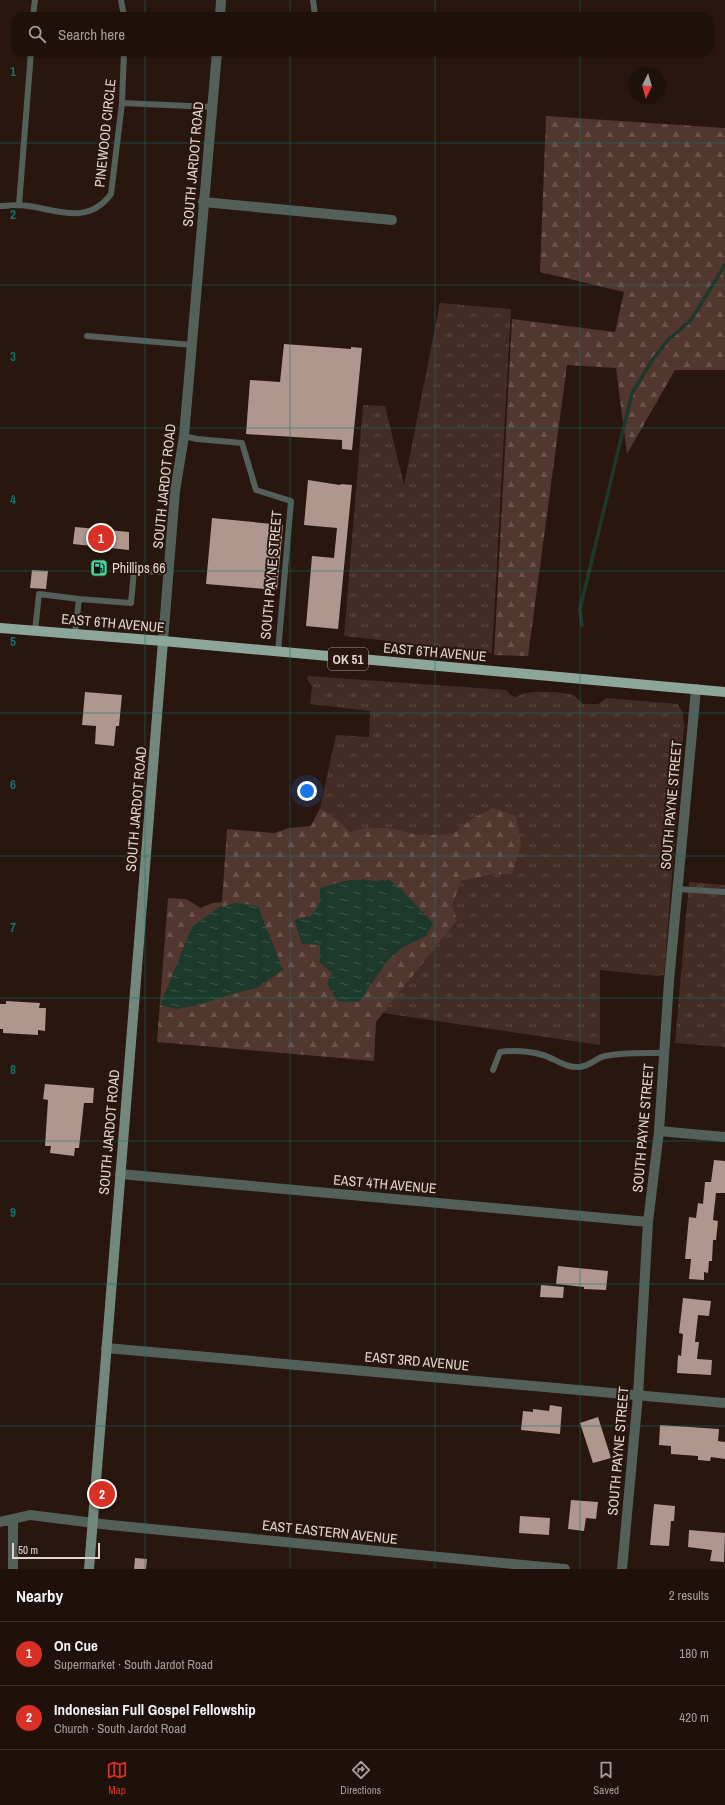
<!DOCTYPE html>
<html lang="en">
<head>
<meta charset="utf-8">
<style>
  body { margin:0; font-family:"Archivo Narrow",sans-serif; background:#261914; color:#f1f3f6 }
  .compass { position:absolute; left:629px; top:68px; width:36px; height:36px; border-radius:50%; background:#1e100b; box-shadow:0 1px 3px #0004; rotate:185deg }
  .scale { position:absolute; left:12px; bottom:10px; width:88px; box-sizing:border-box; padding-left:4px; border:2px solid #e1d4cf; border-top:0; font-size:11px; line-height:14px; white-space:nowrap; color:#e1d4cf; -webkit-text-stroke:3px #28160f; paint-order:stroke }
  .you { position:absolute; left:307px; top:791px; width:14px; height:14px; margin:-10px; border:3px solid #fff; border-radius:50%; background:#1a73e8; box-shadow:0 0 0 6px #1a73e833 }
  .badge { display:grid; place-items:center; width:26px; height:26px; border-radius:50%; background:#d93025; color:#fff; font-size:13px; font-weight:700 }
  .pin { position:absolute; translate:-50% -50%; border:2px solid #fff; box-shadow:0 1px 4px #0006 }
  .list { margin:0; padding:0; list-style:none }
  h2 { display:flex; justify-content:space-between; align-items:center; height:52px; margin:0; padding:0 16px; font-size:17px }
  h2 small { font-size:13px; font-weight:400; color:#a19d9d }
  .list li { display:grid; grid-template-columns:26px 1fr auto; gap:12px; align-items:center; box-sizing:border-box; height:64px; padding:0 16px; border-top:1px solid #3c302c }
  .list b { display:block; font-size:15px; white-space:nowrap }
  .list p { margin:0; font-size:13px; white-space:nowrap; color:#a19d9d }
  .list em { font-size:13px; font-style:normal; color:#a19d9d }
  .icon { flex:none; width:22px; height:22px; fill:none; stroke:currentColor; stroke-width:2; stroke-linecap:round; stroke-linejoin:round }
  .map { position:relative; flex:none; width:725px; height:1569px; overflow:hidden }
  .search { position:absolute; background:#1e100b; box-shadow:0 1px 3px #0004; left:12px; right:12px; top:12px; height:44px; display:flex; align-items:center; gap:10px; box-sizing:border-box; padding:0 14px; border-radius:12px; color:#a19d9d; font-size:15px }
  .sheet { height:180px; background:#1e100b }
  nav { display:flex; justify-content:space-around; align-items:center; box-sizing:border-box; height:56px; border-top:1px solid #3c302c; background:#1e100b; font-size:11px; color:#a19d9d }
  nav a { display:grid; justify-items:center; gap:2px }
  nav .on { color:#d93025 }
  .map>svg:first-child { display:block }
  .grass { fill:url(#grass-tufts) }
  .forest { fill:url(#forest-firs) }
  .water { fill:url(#water-ripples) }
  .lines { fill:none; stroke-linecap:round; stroke-linejoin:round }
  .stream { stroke:#1d392c; stroke-width:3.5 }
  .building { fill:#af978e }
  .service { stroke:#53605a; stroke-width:6 }
  .minor { stroke:#53605a; stroke-width:10 }
  .tertiary { stroke:#53605a; stroke-width:10 }
  .secondary { stroke:#73887d; stroke-width:10 }
  .primary { stroke:#8ca799; stroke-width:10 }
  .grid { fill:none; stroke:#0f766e; stroke-width:1; stroke-opacity:0.55 }
  .labels { text-anchor:middle; stroke-width:4; stroke-linejoin:round; paint-order:stroke }
  .shield { fill:#28160f; stroke:#aa9b95; stroke-width:1 }
  .shield-label { font-size:13px; font-weight:bold; fill:#e1d4cf }
  .street-label { font-size:14px; fill:#e1d4cf; stroke:#28160f }
  .poi-label { font-size:14px; fill:#e1d4cf; stroke:#28160f; text-anchor:start }
  .grid-label { font-size:13px; text-anchor:middle; font-weight:bold; fill:#0f766e; stroke:#28160f; stroke-width:4; stroke-linejoin:round; paint-order:stroke }
</style>
</head>
<body>
<div class="map">
<svg width="725" height="1569" viewBox="0 0 725 1569">
  <defs>
    <pattern id="grass-tufts" width="24" height="20" patternUnits="userSpaceOnUse"><rect width="24" height="20" fill="#432c23"/><path d="M3 7l-1-3M5 7V3M7 7l1-3M15 17l-1-3M17 17v-4M19 17l1-3" fill="none" stroke="#5e4a42"/></pattern>
    <pattern id="forest-firs" width="22" height="20" patternUnits="userSpaceOnUse"><rect width="22" height="20" fill="#52372e"/><path d="M5 1l3.5 6h-7zM16 11l3.5 6h-7z" fill="#6b534b"/></pattern>
    <pattern id="water-ripples" width="26" height="14" patternUnits="userSpaceOnUse"><rect width="26" height="14" fill="#1d392c"/><path d="M2 4q2-2 4 0t4 0M15 11q2-2 4 0t4 0" fill="none" stroke="#3e554a"/></pattern>
  </defs>
  <rect width="100%" height="100%" fill="#28160f"/>
  <!-- grass -->
  <path class="grass" d="M440,303L511,309L492,653L344,636L363,405L385,406L404,485Z
    M308,676L506,690L512,696L517,697C525,689 562,692 573,695C576,697 580,701 583,704H598L607,698L678,704L683,714L684,727L664,975L657,976L600,970V1045L383,1013L448,930L452,906L461,881L496,874H512L470,820L453,834L419,835L390,828L366,827L350,832L338,820L320,808L336,735L369,737L370,711L310,704L312,686L307,680Z
    M689,882L725,885V1047L675,1043Z"/>
  <!-- forest -->
  <path class="forest" d="M546,116L725,128V370H675L627,454L616,368L567,365L528,656L494,655L512,319L615,332L624,292L540,272Z
    M320,808L338,820L350,832L366,827L390,828L419,835L453,834L470,820L493,808L516,816L521,845L512,874H496L461,881L452,906L457,920L376,1022L374,1061L157,1042L168,898L186,899L201,908L212,903L222,902L227,829L274,833L289,828L311,826Z"/>
  <!-- water -->
  <path class="water" d="M360,879L376,881L388,879L400,888L433,923L426,936L403,947L387,961L359,1002L337,1001L327,983L332,973L320,963V945L302,944L294,920L311,916L320,902V888L344,881Z
    M237,903L258,906L283,970L257,988L228,995L199,1005L177,1009L160,1005L192,927L219,907Z"/>
  <g class="lines">
    <!-- stream -->
    <path class="stream" d="M582,625L580,609L632,393L653,359L668,340L691,320L725,265"/>
  </g>
  <!-- building -->
  <path class="building" d="M284,344L351,349V347L362,348L352,450L342,449V440L246,434L250,380L280,382Z
    M308,480L340,485L341,484L352,485L338,629L306,626L312,556L334,558L337,528L304,525Z
    M212,518L283,525L277,590L206,584Z
    M75,527L129,532V550L73,544Z
    M32,570L48,571L46,589L30,588Z
    M85,692L122,695L119,726H116L114,746L95,744L96,726L82,725Z
    M6,1001L40,1003L39,1008H46L45,1031L38,1030V1035L3,1033V1029H0V1004H6Z
    M45,1084L94,1088L93,1103H84L79,1148H75L74,1156L50,1153L51,1146H45L48,1100L43,1099Z
    M714,1160L725,1161V1193H716L713,1220L718,1221L716,1240H713L712,1261H709L708,1273L704,1272V1280L689,1279L691,1259H685L689,1217L696,1218L698,1203L703,1204L705,1182H711Z
    M558,1266L608,1271L606,1290L584,1289V1287L556,1284Z
    M541,1285L564,1287L563,1298L540,1297Z
    M683,1298L711,1301L709,1316L698,1315L695,1342H699L697,1359L712,1360L711,1375L677,1373L678,1355L681,1356L683,1334L679,1333Z
    M550,1405L562,1407L560,1434L521,1430L523,1411L533,1412V1409L549,1411Z
    M598,1417L611,1458L593,1463L580,1423Z
    M660,1425L719,1429L718,1441L725,1442V1459L711,1457L710,1461L698,1460V1456L671,1454V1446L659,1445Z
    M571,1500L598,1502L596,1519L586,1518L584,1531L568,1529Z
    M654,1504L675,1506L674,1521H671L669,1546L650,1545Z
    M520,1516L550,1518L549,1535L519,1533Z
    M689,1530L725,1533L724,1562L710,1561L712,1550L688,1547Z
    M135,1558L147,1559L146,1569H134Z"/>
  <g class="lines">
    <!-- service -->
    <path class="service" d="M121,0L124,16
      M313,0L315,15
      M33,16L35,0
      M122,103L212,107
      M19,205L31,52
      M0,206C6,206 13,205 19,205C53,207 86,228 111,194L122,103L124,52
      M87,336L192,345
      M184,436L197,439L242,443L256,490L291,501L278,652
      M35,631L39,594L79,599
      M75,634L79,599L131,603L134,571L169,572
      M677,889L725,892
      M493,1070L500,1052C514,1050 529,1051 543,1055C556,1059 565,1068 580,1067C590,1066 598,1057 605,1056C624,1052 644,1053 663,1053"/>
    <!-- minor -->
    <path class="minor" d="M203,202L392,220
      M659,1131L725,1137
      M120,1174L648,1222
      M0,1522L30,1515L110,1525L565,1569
      M13,1569V1519
      M622,1569L638,1395L648,1222L659,1131L669,981L696,689"/>
    <!-- tertiary -->
    <path class="tertiary" d="M220,16L221,0
      M163,641L175,491L184,436L217,52
      M106,1348L725,1403"/>
    <!-- secondary -->
    <path class="secondary" d="M89,1569L163,641"/>
    <!-- primary -->
    <path class="primary" d="M0,628L163,641L725,692"/>
  </g>
  <!-- grid -->
  <path class="grid" d="M145,0V16M290,0V16M435,0V16M580,0V16M145,52V1569M290,52V1569M435,52V1569M580,52V1569M0,143H725M0,285H725M0,428H725M0,571H725M0,713H725M0,856H725M0,998H725M0,1141H725M0,1284H725M0,1426H725"/>
  <!-- icons -->
  <defs>
    <symbol id="fuel-square" viewBox="-11 -11 22 22"><rect x="-9" y="-9" width="18" height="18" rx="4" fill="#48d49d" stroke="#28160f"/><path d="M-5.5-6h7V0h2V4h1.3V-2.5L3-4.5l.8-.8L6-3V5H2.5V1h-1V6h-7ZM-4.2-4.7v3.2H.2V-4.7Z" fill="#111"/></symbol>
  </defs>
  <g fill-rule="evenodd">
    <use href="#fuel-square" x="89" y="558" width="20" height="20"/>
  </g>
  <g class="labels">
    <!-- shield labels -->
    <rect class="shield" x="328" y="648" width="40" height="22" rx="3"/>
    <g class="shield-label">
      <text x="348" y="664">OK 51</text>
    </g>
    <!-- street labels -->
    <g class="street-label">
      <text transform="translate(105 133) rotate(-84)" y="5">PINEWOOD CIRCLE</text>
      <text transform="translate(193 164) rotate(-85)" y="5">SOUTH JARDOT ROAD</text>
      <text transform="translate(164 486) rotate(-84)" y="5">SOUTH JARDOT ROAD</text>
      <text transform="translate(271 575) rotate(-85)" y="5">SOUTH PAYNE STREET</text>
      <text transform="translate(113 623) rotate(5)" y="5">EAST 6TH AVENUE</text>
      <text transform="translate(435 652) rotate(5)" y="5">EAST 6TH AVENUE</text>
      <text transform="translate(671 805) rotate(-85)" y="5">SOUTH PAYNE STREET</text>
      <text transform="translate(136 809) rotate(-85)" y="5">SOUTH JARDOT ROAD</text>
      <text transform="translate(643 1128) rotate(-85)" y="5">SOUTH PAYNE STREET</text>
      <text transform="translate(109 1132) rotate(-85)" y="5">SOUTH JARDOT ROAD</text>
      <text transform="translate(385 1184) rotate(5)" y="5">EAST 4TH AVENUE</text>
      <text transform="translate(417 1361) rotate(5)" y="5">EAST 3RD AVENUE</text>
      <text transform="translate(618 1451) rotate(-85)" y="5">SOUTH PAYNE STREET</text>
      <text transform="translate(330 1532) rotate(6)" y="5">EAST EASTERN AVENUE</text>
    </g>
    <!-- poi labels -->
    <g class="poi-label">
      <text x="112" y="573">Phillips 66</text>
    </g>
  </g>
  <g class="grid-label">
    <text x="13" y="76">1</text>
    <text x="13" y="219">2</text>
    <text x="13" y="361">3</text>
    <text x="13" y="504">4</text>
    <text x="13" y="646">5</text>
    <text x="13" y="789">6</text>
    <text x="13" y="932">7</text>
    <text x="13" y="1074">8</text>
    <text x="13" y="1217">9</text>
  </g>
</svg>
<svg class="compass" viewBox="-18 -18 36 36"><path d="M0-13l5 13h-10z" fill="#e53935"/><path d="M0 13l5-13h-10z" fill="#a19d9d"/></svg>
<div class="scale">50 m</div>
<div class="you"></div>
<div class="pin badge" style="left:101px;top:538px">1</div>
<div class="pin badge" style="left:102px;top:1494px">2</div>
<div class="search"><svg class="icon" aria-label="search" viewBox="0 0 24 24"><circle cx="10" cy="10" r="6"/><path d="M15 15l6 6"/></svg>Search here</div>
</div>
<section class="sheet">
<h2>Nearby<small>2 results</small></h2>
<ul class="list">
<li><span class="badge">1</span><div><b>On Cue</b><p>Supermarket · South Jardot Road</p></div><em>180 m</em></li>
<li><span class="badge">2</span><div><b>Indonesian Full Gospel Fellowship</b><p>Church · South Jardot Road</p></div><em>420 m</em></li>
</ul>
</section>
<nav>
<a class="on"><svg class="icon" aria-label="map" viewBox="0 0 24 24"><path d="M3 6l6-2 6 2 6-2v14l-6 2-6-2-6 2zM9 4v14M15 6v14"/></svg>Map</a>
<a><svg class="icon" aria-label="directions" viewBox="0 0 24 24"><path d="M12 3l9 9-9 9-9-9zM9 14v-3h6M13 9l2 2-2 2"/></svg>Directions</a>
<a><svg class="icon" aria-label="saved" viewBox="0 0 24 24"><path d="M7 4h10v16l-5-4-5 4z"/></svg>Saved</a>
</nav>
</body>
</html>
